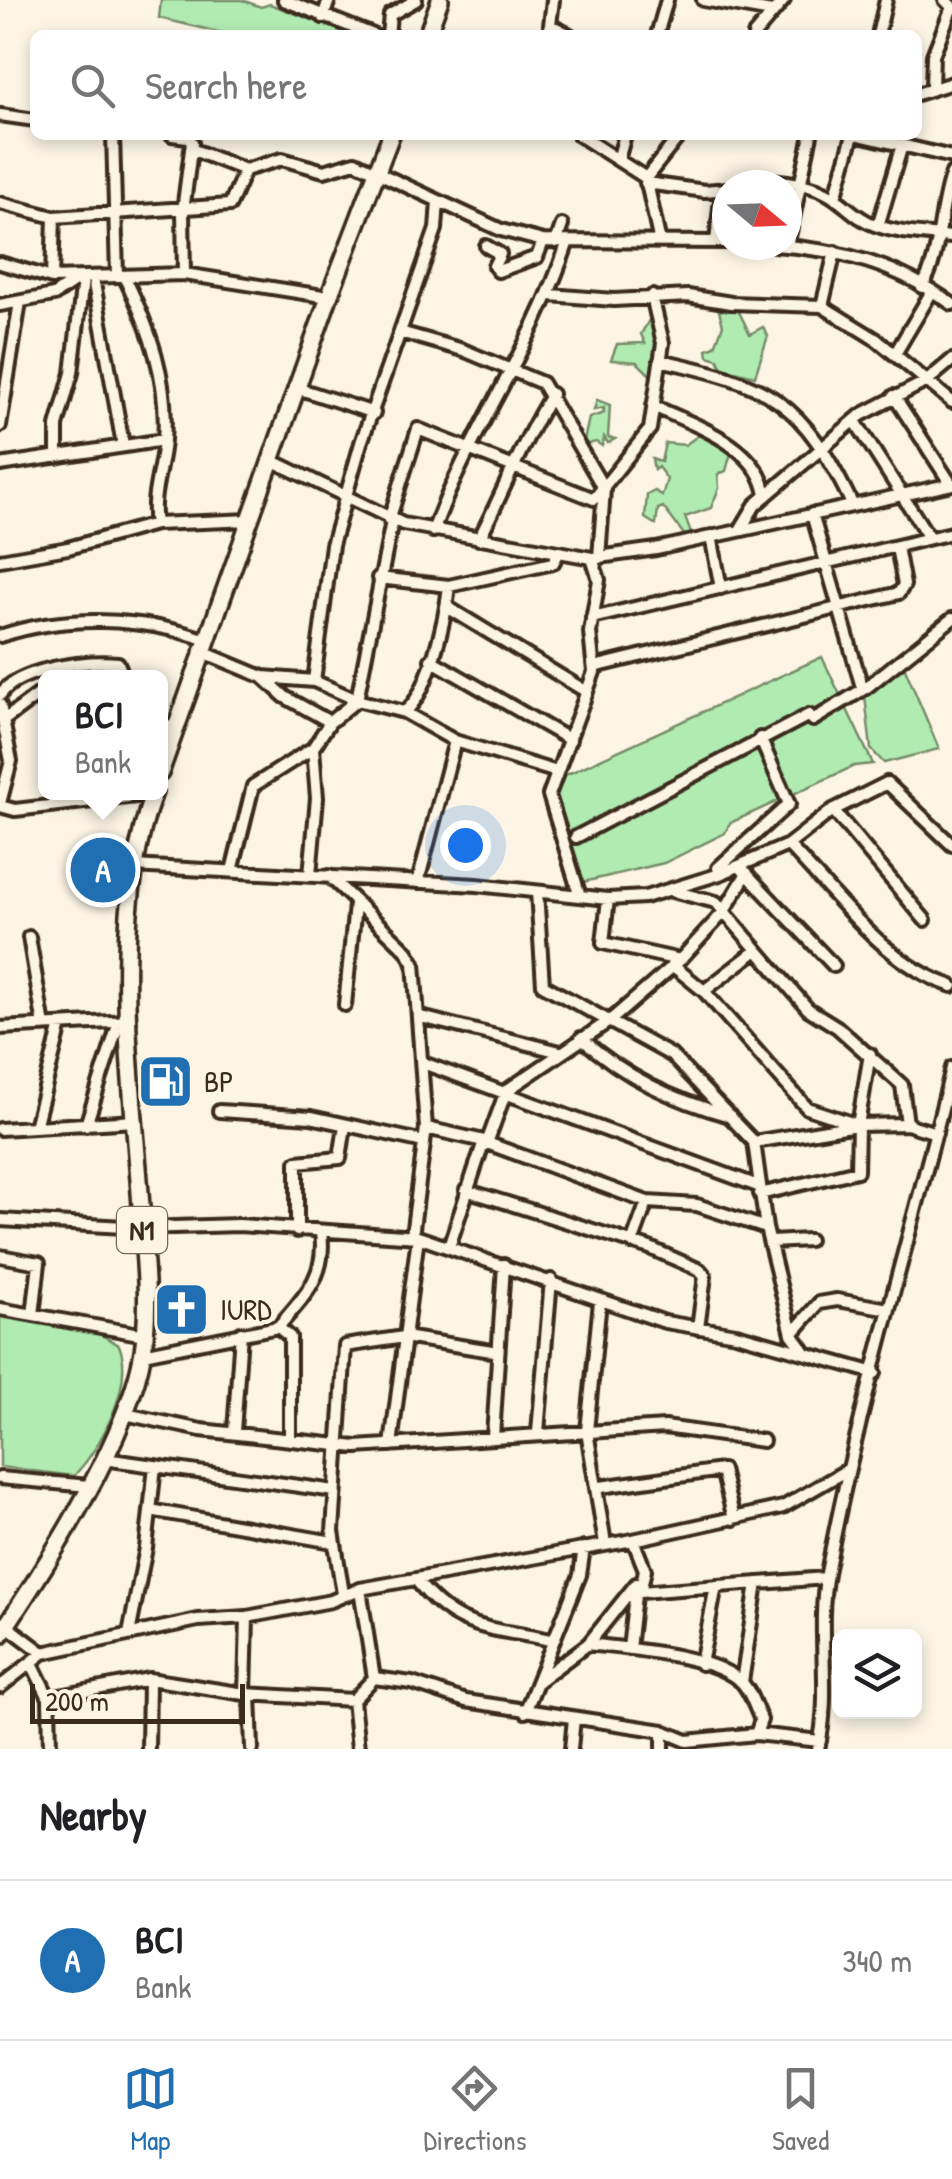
<!DOCTYPE html>
<html lang="en">
<head>
<meta charset="utf-8">
<style>
  body { margin:0; font-family:"Patrick Hand",sans-serif; background:#f6f6f6; color:#202124 }
  .controls { position:absolute; right:30px; bottom:30px; display:grid; overflow:hidden; border-radius:15px; box-shadow:0 5px 15px #0003 }
  .controls button { width:90px; height:90px; display:grid; place-items:center; padding:0; border:0; border-bottom:2px solid #e0e0e0; background:#fff; color:#202124; font:50px sans-serif }
  .compass { position:absolute; left:712px; top:170px; width:90px; height:90px; border-radius:50%; background:#fff; box-shadow:0 5px 15px #0003; rotate:109deg }
  .scale { position:absolute; left:30px; bottom:25px; width:215px; box-sizing:border-box; padding-left:10px; border:5px solid #3b2a1e; border-top:0; font-size:28px; line-height:35px; white-space:nowrap; color:#3b2a1e; -webkit-text-stroke:8px #fcf5e5; paint-order:stroke }
  .you { position:absolute; left:465px; top:845px; width:35px; height:35px; margin:-25px; border:8px solid #fff; border-radius:50%; background:#1a73e8; box-shadow:0 0 0 15px #1a73e833 }
  .badge { display:grid; place-items:center; width:65px; height:65px; border-radius:50%; background:#1f6fb2; color:#fff; font-size:32px; font-weight:700 }
  .pin { position:absolute; translate:-50% -50%; border:5px solid #fff; box-shadow:0 2px 10px #0006 }
  .popup { position:absolute; left:38px; top:670px; width:130px; height:130px; box-sizing:border-box; display:grid; place-content:center; border-radius:15px; background:#fff; filter:drop-shadow(0 2px 8px #0005); font-size:32px; white-space:nowrap; color:#757577 }
  .popup b { font-size:38px; color:#202124 }
  .popup::after { content:''; position:absolute; left:50%; top:100%; margin-left:-20px; border:20px solid transparent; border-top-color:#fff }
  .list { margin:0; padding:0; list-style:none }
  h2 { display:flex; justify-content:space-between; align-items:center; height:130px; margin:0; padding:0 40px; font-size:42px }
  h2 small { font-size:32px; font-weight:400; color:#757577 }
  .list li { display:grid; grid-template-columns:65px 1fr auto; gap:30px; align-items:center; box-sizing:border-box; height:160px; padding:0 40px; border-top:2px solid #e0e0e0 }
  .list b { display:block; font-size:38px; white-space:nowrap }
  .list p { margin:0; font-size:32px; white-space:nowrap; color:#757577 }
  .list em { font-size:32px; font-style:normal; color:#757577 }
  .icon { flex:none; width:55px; height:55px; fill:none; stroke:currentColor; stroke-width:2; stroke-linecap:round; stroke-linejoin:round }
  .map { position:relative; flex:none; width:952px; height:1749px; overflow:hidden }
  .search { position:absolute; background:#fff; box-shadow:0 5px 15px #0003; left:30px; right:30px; top:30px; height:110px; display:flex; align-items:center; gap:25px; box-sizing:border-box; padding:0 35px; border-radius:15px; color:#757577; font-size:38px }
  .sheet { height:290px; background:#fff }
  nav { display:flex; justify-content:space-around; align-items:center; box-sizing:border-box; height:140px; border-top:2px solid #e0e0e0; background:#fff; font-size:28px; color:#757577 }
  nav a { display:grid; justify-items:center; gap:5px }
  nav .on { color:#1f6fb2 }
  .map>svg:first-child { display:block }
  .green { fill:#b0ecb2; stroke:#768b68; stroke-width:2.5 }
  .lines { fill:none; stroke-linecap:round; stroke-linejoin:round }
  .minor-casing { stroke:#3b2a1e; stroke-width:18 }
  .highway-casing { stroke:#3b2a1e; stroke-width:22 }
  .minor { stroke:#fcf5e5; stroke-width:10 }
  .highway { stroke:#fcf5e5; stroke-width:15 }
  .labels { text-anchor:middle; stroke-width:8; stroke-linejoin:round; paint-order:stroke }
  .shield { fill:#fcf5e5; stroke:#75675a; stroke-width:2.5 }
  .shield-label { font-size:28px; font-weight:bold; fill:#3b2a1e }
  .poi-label { font-size:30px; fill:#3b2a1e; stroke:#fcf5e5; text-anchor:start }
</style>
</head>
<body>
<div class="map">
<svg width="952" height="1749" viewBox="0 0 952 1749">
  <rect width="100%" height="100%" fill="#fcf5e5"/>
  <filter id="ink" filterUnits="userSpaceOnUse"><feTurbulence type="fractalNoise" baseFrequency=".01" numOctaves="2"/><feDisplacementMap in="SourceGraphic" scale="20" xChannelSelector="R" yChannelSelector="G"/><feConvolveMatrix kernelMatrix="1 2 1 2 8 2 1 2 1" color-interpolation-filters="sRGB"/></filter>
  <g filter="url(#ink)">
    <!-- green -->
    <path class="green" d="M161,0H242L261,7L270,4L352,35H231L159,18Z
      M736,306L750,334L763,327L768,336L755,376L722,368L718,359L708,356L707,349L715,346L723,325L719,311Z
      M652,315C662,342 653,354 656,381L637,362L611,360L617,344L645,343L641,334Z
      M597,400L610,405L608,437L615,439L608,443L604,437L602,446L596,442L583,445L589,418L604,413V408L594,410Z
      M699,435L732,449L726,471L718,474L719,488L711,508L685,517L691,533L686,537L663,507L658,509L656,525L645,518L647,495L655,491L662,496L667,479L658,467L654,470L652,459L661,462L665,443L685,445Z
      M822,657L873,764L854,766L730,823L725,833L664,863L579,883L555,799L557,779Z
      M904,666L939,749L884,763L871,749L865,696Z
      M0,1311L87,1327L119,1345C135,1384 101,1447 74,1476L0,1467Z"/>
    <g class="lines">
      <defs>
        <path id="minor" d="M284,0L373,35
          M553,0L550,25L570,35
          M703,0L772,12
          M323,17L329,0
          M388,35L390,15L416,0
          M657,35L667,0
          M754,35L784,0
          M878,35L886,0
          M932,86L933,55L952,7L945,0
          M917,94L952,83
          M0,115L35,120
          M113,135L117,276
          M172,135L188,137L192,142L183,211L184,274
          M579,135L646,178
          M859,135L952,157
          M191,149L245,170L282,159L324,171L355,162L501,230L543,241L727,242
          M618,160L625,135
          M646,183L705,191L727,189
          M737,185C764,176 812,181 836,199C849,208 858,219 875,225C900,234 925,234 952,237
          M835,198L853,135
          M0,203L54,217L230,205L245,170
          M878,226L902,145
          M659,238L646,178L680,135
          M716,241L722,191
          M556,242L562,225
          M774,245C839,249 898,265 952,304
          M486,246L500,254L494,266L498,271L537,257L543,241
          M787,246L811,135
          M0,263L52,278L184,274L329,297
          M124,276C150,329 169,380 164,440C162,469 150,496 155,524
          M52,278L54,217
          M93,278L123,445
          M922,287C942,254 938,211 952,173
          M550,295L614,300L688,296L731,303L822,306L877,340L952,402
          M0,305L54,295L76,280
          M822,306L835,252
          M400,332L463,350L542,383L604,489L599,558
          M895,354L931,293
          M660,360C770,384 802,400 852,504
          M297,388L374,413
          M894,396L951,484
          M653,406C694,425 760,446 766,496
          M855,421L928,536
          M0,426L20,302
          M57,457V426L72,373L83,279
          M273,461L403,524L592,558L656,549L952,484
          M0,465L164,440
          M812,514L862,687
          M389,520L418,429L594,499L650,429L663,343L652,296
          M740,530L755,505L861,415L927,381L952,360
          M433,531C470,431 534,345 567,244
          M711,536L721,588
          M479,539C504,491 523,440 552,394
          M0,560L68,548L155,524L251,520
          M378,578L449,586L553,563L559,552
          M447,607L587,692
          M592,618L952,533
          M0,636C67,614 141,617 207,640
          M203,652L263,677L285,697L330,722
          M431,660L570,740
          M594,667L899,593L904,585L897,547
          M263,677L314,681L357,700L404,712L455,741L557,772
          M314,681L332,545L361,443L436,229L438,201
          M0,695C18,668 87,660 118,663L124,678
          M0,705L11,761L0,803
          M404,712C429,696 446,615 449,586
          M4,720L46,689
          M160,723L176,729
          M0,806L15,810L153,794
          M833,810L925,920
          M576,837L809,715L813,720L867,687L952,619
          M788,845C837,895 884,964 952,986
          M133,866L477,885L608,899L645,897L720,874L788,845L833,810L887,783L952,845
          M718,868L789,804L760,738
          M742,869L834,966
          M232,871L253,786L313,748L330,722L357,700L392,521
          M310,875L317,798L313,748
          M329,876L406,950L414,963L426,1128L412,1236
          M418,882L455,741
          M672,891L716,902L808,1009L837,1027L902,1085L907,1124L936,1133
          M537,892L543,985L671,1055L754,1142L766,1228L792,1334L805,1352
          M579,893L549,795L594,672L590,632L599,580L592,558
          M608,899L603,943L680,960
          M29,937L44,1026
          M672,965L704,991L807,1108L858,1125L907,1124
          M704,991L757,950
          M345,1005L355,905
          M421,1017L560,1052
          M0,1028L130,1021
          M581,1038C626,1078 673,1100 730,1116
          M423,1063L758,1186
          M219,1111L311,1117L424,1142
          M86,1125L119,1022
          M35,1127L61,1025
          M426,1128L484,1141
          M0,1129L136,1121
          M754,1142L857,1125
          M487,1143L647,1202L697,1205L766,1228
          M466,1190L650,1248L700,1270L705,1276L698,1328
          M760,1194L857,1171L858,1125L870,1054
          M0,1220L142,1228L239,1225L418,1237L665,1322L736,1334L875,1373
          M297,1231V1162L340,1158L345,1126
          M771,1242L809,1240
          M632,1243L647,1202
          M449,1247L484,1141L487,1143L506,1091L612,1019L680,960L723,913L747,873
          M0,1256L39,1263L33,1315
          M600,1301L587,1431L605,1544
          M0,1309L145,1335
          M278,1327L290,1337V1439
          M792,1334L819,1303L837,1300L889,1309
          M143,1354L278,1327C305,1296 327,1275 321,1233
          M125,1414L201,1430L356,1447L665,1427L763,1441
          M234,1432L241,1333
          M538,1432L551,1280
          M493,1437L504,1265
          M391,1445L418,1237
          M104,1459L335,1491
          M0,1478L89,1486
          M600,1487L722,1470L734,1519
          M150,1510L333,1542
          M416,1580C457,1632 490,1627 550,1640
          M640,1592L826,1578
          M343,1594L333,1531L345,1346L404,1337L498,1352
          M7,1626L43,1653
          M129,1634L146,1548L155,1466
          M588,1644C628,1649 707,1654 739,1680C750,1688 755,1708 761,1720L756,1734
          M629,1649L636,1586
          M32,1664L49,1698L50,1749
          M701,1664L716,1586
          M374,1678L412,1683L466,1701L663,1731L687,1741L756,1734L820,1741
          M537,1682L588,1644L636,1584L640,1592L645,1570L633,1540
          M742,1682L757,1583
          M0,1687L43,1653L198,1620L247,1617L331,1601L360,1589L633,1540L783,1507L847,1470
          M245,1694L247,1617
          M250,1694L252,1749
          M49,1698L149,1679L245,1694L353,1700
          M525,1712L580,1575L584,1548
          M663,1731V1749
          M148,1749L149,1679
          M358,1749L353,1700L374,1678L360,1589
          M571,1749L574,1718
          M818,1749C832,1693 816,1631 827,1573C859,1403 911,1236 952,1068"/>
        <path id="highway" d="M427,35L440,0
          M160,773L329,297L391,135
          M0,1635C49,1562 129,1437 143,1351C150,1308 145,1266 142,1222C134,1086 106,922 154,792"/>
      </defs>
      <!-- minor casing -->
      <use href="#minor" class="minor-casing"/>
      <!-- highway casing -->
      <use href="#highway" class="highway-casing"/>
      <!-- minor -->
      <use href="#minor" class="minor"/>
      <!-- highway -->
      <use href="#highway" class="highway"/>
    </g>
  </g>
  <!-- icons -->
  <defs>
    <symbol id="fuel-square" viewBox="-11 -11 22 22"><rect x="-9" y="-9" width="18" height="18" rx="4" fill="#1f6fb2" stroke="#fcf5e5"/><path d="M-5.5-6h7V0h2V4h1.3V-2.5L3-4.5l.8-.8L6-3V5H2.5V1h-1V6h-7ZM-4.2-4.7v3.2H.2V-4.7Z" fill="#fff"/></symbol>
    <symbol id="church-square" viewBox="-11 -11 22 22"><rect x="-9" y="-9" width="18" height="18" rx="4" fill="#1f6fb2" stroke="#fcf5e5"/><path d="M-1.2-6h2.4v3.5h3.3v2.4h-3.3V6h-2.4V-.1h-3.3v-2.4h3.3Z" fill="#fff"/></symbol>
  </defs>
  <g fill-rule="evenodd">
    <use href="#fuel-square" x="134" y="1050" width="63" height="63"/>
    <use href="#church-square" x="150" y="1278" width="63" height="63"/>
  </g>
  <g class="labels">
    <!-- shield labels -->
    <rect class="shield" x="117" y="1207" width="50" height="46" rx="8"/>
    <g class="shield-label">
      <text x="142" y="1240">N1</text>
    </g>
    <!-- poi labels -->
    <g class="poi-label">
      <text x="204" y="1092">BP</text>
      <text x="220" y="1320">IURD</text>
    </g>
  </g>
</svg>
<div class="controls">
<button><svg class="icon" aria-label="layers" viewBox="0 0 24 24"><path d="M12 4l9 5-9 5-9-5zM3 14l9 5 9-5"/></svg></button>
</div>
<svg class="compass" viewBox="-18 -18 36 36"><path d="M0-13l5 13h-10z" fill="#e53935"/><path d="M0 13l5-13h-10z" fill="#757577"/></svg>
<div class="scale">200 m</div>
<div class="you"></div>
<div class="pin badge" style="left:103px;top:870px">A</div>
<div class="popup"><b>BCI</b>Bank</div>
<div class="search"><svg class="icon" aria-label="search" viewBox="0 0 24 24"><circle cx="10" cy="10" r="6"/><path d="M15 15l6 6"/></svg>Search here</div>
</div>
<section class="sheet">
<h2>Nearby<small></small></h2>
<ul class="list">
<li><span class="badge">A</span><div><b>BCI</b><p>Bank</p></div><em>340 m</em></li>
</ul>
</section>
<nav>
<a class="on"><svg class="icon" aria-label="map" viewBox="0 0 24 24"><path d="M3 6l6-2 6 2 6-2v14l-6 2-6-2-6 2zM9 4v14M15 6v14"/></svg>Map</a>
<a><svg class="icon" aria-label="directions" viewBox="0 0 24 24"><path d="M12 3l9 9-9 9-9-9zM9 14v-3h6M13 9l2 2-2 2"/></svg>Directions</a>
<a><svg class="icon" aria-label="saved" viewBox="0 0 24 24"><path d="M7 4h10v16l-5-4-5 4z"/></svg>Saved</a>
</nav>
</body>
</html>
